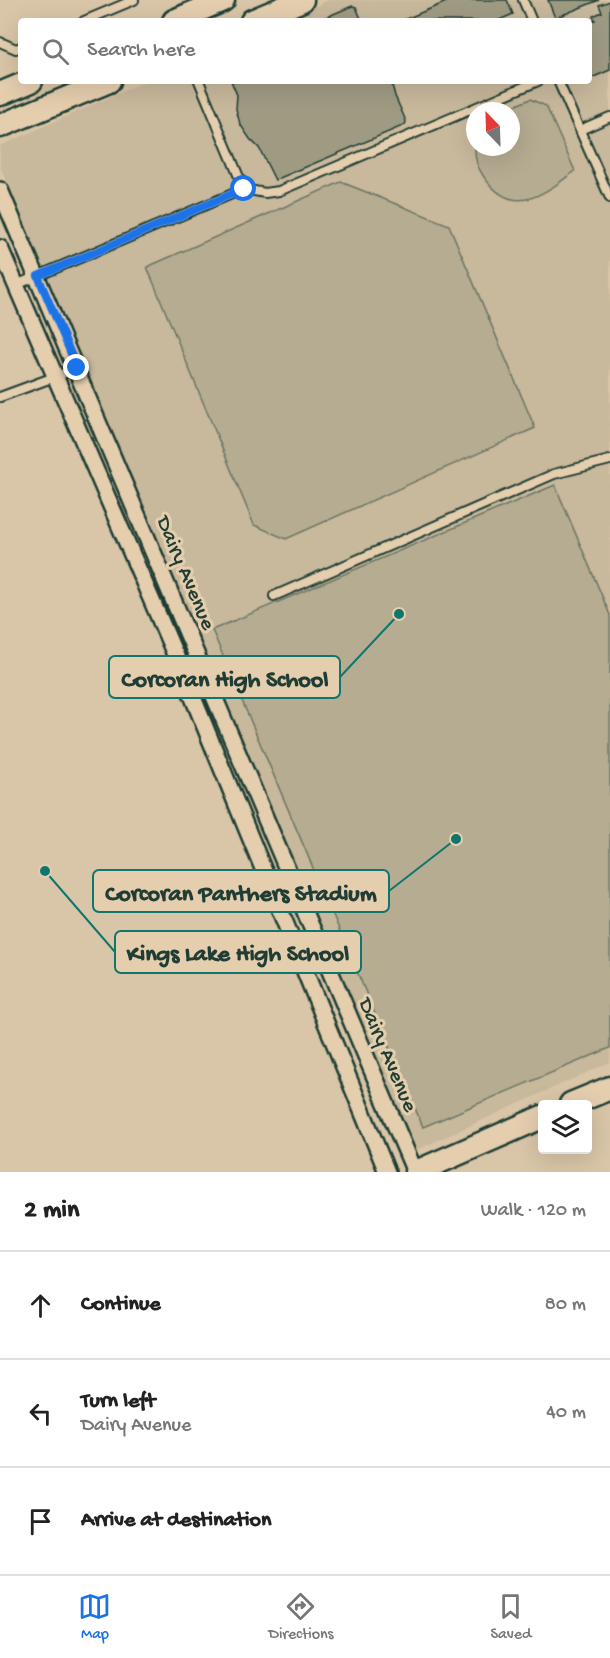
<!DOCTYPE html>
<html lang="en">
<head>
<meta charset="utf-8">
<style>
  body { margin:0; font-family:"Gochi Hand",sans-serif; background:#f2f2f2; color:#222 }
  .controls { position:absolute; right:18px; bottom:18px; display:grid; overflow:hidden; border-radius:6px; box-shadow:0 6px 24px #0002 }
  .controls button { width:54px; height:54px; display:grid; place-items:center; padding:0; border:0; border-bottom:2px solid #e0e0e0; background:#fff; color:#222; font:30px sans-serif }
  .compass { position:absolute; left:466px; top:102px; width:54px; height:54px; border-radius:50%; background:#fff; box-shadow:0 6px 24px #0002; rotate:337deg }
  .stop { position:absolute; width:18px; height:18px; margin:-14px; border:4px solid #1a73e8; border-radius:50%; background:#fff }
  .stop.end { background:#1a73e8; border-color:#fff; box-shadow:0 2px 6px #0008 }
  .list { margin:0; padding:0; list-style:none }
  h2 { display:flex; justify-content:space-between; align-items:center; height:78px; margin:0; padding:0 24px; font-size:26px }
  h2 small { font-size:20px; font-weight:400; color:#767676 }
  .list li { display:grid; grid-template-columns:39px 1fr auto; gap:18px; align-items:center; box-sizing:border-box; height:108px; padding:0 24px; border-top:2px solid #e0e0e0 }
  .list b { display:block; font-size:22px; white-space:nowrap }
  .list p { margin:0; font-size:20px; white-space:nowrap; color:#767676 }
  .list em { font-size:20px; font-style:normal; color:#767676 }
  .icon { flex:none; width:33px; height:33px; fill:none; stroke:currentColor; stroke-width:2; stroke-linecap:round; stroke-linejoin:round }
  .map { position:relative; flex:none; width:610px; height:1172px; overflow:hidden }
  .search { position:absolute; background:#fff; box-shadow:0 6px 24px #0002; left:18px; right:18px; top:18px; height:66px; display:flex; align-items:center; gap:15px; box-sizing:border-box; padding:0 21px; border-radius:6px; color:#767676; font-size:22px }
  .sheet { height:402px; background:#fff }
  nav { display:flex; justify-content:space-around; align-items:center; box-sizing:border-box; height:84px; border-top:2px solid #e0e0e0; background:#fff; font-size:16px; color:#767676 }
  nav a { display:grid; justify-items:center; gap:3px }
  nav .on { color:#1a73e8 }
  .map>svg:first-child { display:block }
  .built { fill:#c8b89c; fill-rule:evenodd }
  .green { fill:#b6ac92; stroke:#6a7463; stroke-width:1.5 }
  .building { fill:#9f9b83; stroke:#1f3d34; stroke-width:1.5 }
  .lines { fill:none; stroke-linecap:round; stroke-linejoin:round }
  .lane-casing { stroke:#1f3d34; stroke-width:12 }
  .street-casing { stroke:#1f3d34; stroke-width:20 }
  .secondary-casing { stroke:#1f3d34; stroke-width:27 }
  .lane { stroke:#e5ceae; stroke-width:8 }
  .street { stroke:#e5ceae; stroke-width:15 }
  .secondary { stroke:#e5ceae; stroke-width:22 }
  .route { stroke:#1a73e8; stroke-width:8 }
  .labels { text-anchor:middle; stroke-width:6; stroke-linejoin:round; paint-order:stroke }
  .street-label { font-size:22px; fill:#1f3d34; stroke:#e5ceae }
  .leader { fill:none; stroke:#0f766e; stroke-width:2 }
  .callout-dot { fill:#0f766e; stroke:#e5ceae; stroke-width:2 }
  .callout { fill:#e5ceae; stroke:#0f766e; stroke-width:2 }
  .callout-label { font-size:24px; text-anchor:middle; font-weight:bold; fill:#1f3d34 }
</style>
</head>
<body>
<div class="map">
<svg width="610" height="1172" viewBox="0 0 610 1172">
  <rect width="100%" height="100%" fill="#d9c5a7"/>
  <filter id="ink" filterUnits="userSpaceOnUse"><feTurbulence type="fractalNoise" baseFrequency=".0167" numOctaves="2"/><feDisplacementMap in="SourceGraphic" scale="12" xChannelSelector="R" yChannelSelector="G"/><feConvolveMatrix kernelMatrix="1 2 1 2 8 2 1 2 1" color-interpolation-filters="sRGB"/></filter>
  <g filter="url(#ink)">
    <!-- built -->
    <path class="built" d="M329,0H610V1062L412,1152L0,166V146L146,81H589V21H282ZM475,111H511V147H475Z"/>
    <!-- green -->
    <path class="green" d="M530,99L546,106L575,171C545,193 516,218 487,181C477,168 474,159 475,142V147H511V111H503Z
      M341,182L449,225L535,428L286,539L254,525L147,267Z
      M555,485L610,615V1048L423,1127L212,630Z"/>
    <!-- building -->
    <path class="building" d="M451,0H507L513,14L497,21H401Z
      M548,0H599L555,18Z
      M610,1V70L589,79V23L595,20L593,16L602,12L599,5Z
      M352,6L356,7L362,21H317Z
      M231,81H391L395,96L406,121L405,125L275,180L259,148L250,139L240,124L236,109L237,95Z"/>
    <g class="lines">
      <defs>
        <path id="lane" d="M523,0L532,21
          M84,21L134,0
          M0,42L16,49L21,47
          M558,81L610,198
          M580,130L610,117
          M244,189L265,193L279,191L538,81
          M16,285L244,189L199,81
          M0,397L76,369
          M274,596L554,474L610,460"/>
        <path id="street" d="M0,190L415,1172
          M0,248L183,673L387,1172"/>
        <path id="secondary" d="M174,21L223,0
          M252,21L302,0
          M0,94L31,81
          M0,126L109,81
          M571,1104L610,1088
          M416,1172L542,1117"/>
      </defs>
      <!-- lane casing -->
      <use href="#lane" class="lane-casing"/>
      <!-- street casing -->
      <use href="#street" class="street-casing"/>
      <!-- secondary casing -->
      <use href="#secondary" class="secondary-casing"/>
      <!-- lane -->
      <use href="#lane" class="lane"/>
      <!-- street -->
      <use href="#street" class="street"/>
      <!-- secondary -->
      <use href="#secondary" class="secondary"/>
    </g>
  </g>
  <g class="lines" filter="url(#ink)">
    <!-- route -->
    <path class="route" d="M77,368L38,276L244,189"/>
  </g>
  <g class="labels">
    <!-- street labels -->
    <g class="street-label">
      <text transform="translate(188 572) rotate(67)" y="8">Dairy Avenue</text>
      <text transform="translate(390 1054) rotate(67)" y="8">Dairy Avenue</text>
    </g>
  </g>
  <!-- callouts -->
  <path class="leader" d="M399 614L340 677M456 839L389 891M45 871L115 952"/>
  <g class="callout-dot">
    <circle cx="399" cy="614" r="6"/>
    <circle cx="456" cy="839" r="6"/>
    <circle cx="45" cy="871" r="6"/>
  </g>
  <g class="callout">
    <rect x="109" y="656" width="231" height="42" rx="6"/>
    <rect x="93" y="870" width="296" height="42" rx="6"/>
    <rect x="115" y="931" width="246" height="42" rx="6"/>
  </g>
  <g class="callout-label">
    <text x="225" y="686">Corcoran High School</text>
    <text x="241" y="900">Corcoran Panthers Stadium</text>
    <text x="238" y="960">Kings Lake High School</text>
  </g>
</svg>
<div class="controls">
<button><svg class="icon" aria-label="layers" viewBox="0 0 24 24"><path d="M12 4l9 5-9 5-9-5zM3 14l9 5 9-5"/></svg></button>
</div>
<svg class="compass" viewBox="-18 -18 36 36"><path d="M0-13l5 13h-10z" fill="#e53935"/><path d="M0 13l5-13h-10z" fill="#767676"/></svg>
<div class="stop" style="left:244px;top:189px"></div>
<div class="stop end" style="left:77px;top:368px"></div>
<div class="search"><svg class="icon" aria-label="search" viewBox="0 0 24 24"><circle cx="10" cy="10" r="6"/><path d="M15 15l6 6"/></svg>Search here</div>
</div>
<section class="sheet">
<h2>2 min<small>Walk · 120 m</small></h2>
<ul class="list">
<li><svg class="icon" aria-label="ahead" viewBox="0 0 24 24"><path d="M12 20V5M6 11l6-6 6 6"/></svg><div><b>Continue</b></div><em>80 m</em></li>
<li><svg class="icon" aria-label="left" viewBox="0 0 24 24"><path d="M17 20v-9H6M10 6l-5 5 5 5"/></svg><div><b>Turn left</b><p>Dairy Avenue</p></div><em>40 m</em></li>
<li><svg class="icon" aria-label="arrive" viewBox="0 0 24 24"><path d="M6 21V4h12l-3 4 3 4H6"/></svg><div><b>Arrive at destination</b></div></li>
</ul>
</section>
<nav>
<a class="on"><svg class="icon" aria-label="map" viewBox="0 0 24 24"><path d="M3 6l6-2 6 2 6-2v14l-6 2-6-2-6 2zM9 4v14M15 6v14"/></svg>Map</a>
<a><svg class="icon" aria-label="directions" viewBox="0 0 24 24"><path d="M12 3l9 9-9 9-9-9zM9 14v-3h6M13 9l2 2-2 2"/></svg>Directions</a>
<a><svg class="icon" aria-label="saved" viewBox="0 0 24 24"><path d="M7 4h10v16l-5-4-5 4z"/></svg>Saved</a>
</nav>
</body>
</html>
